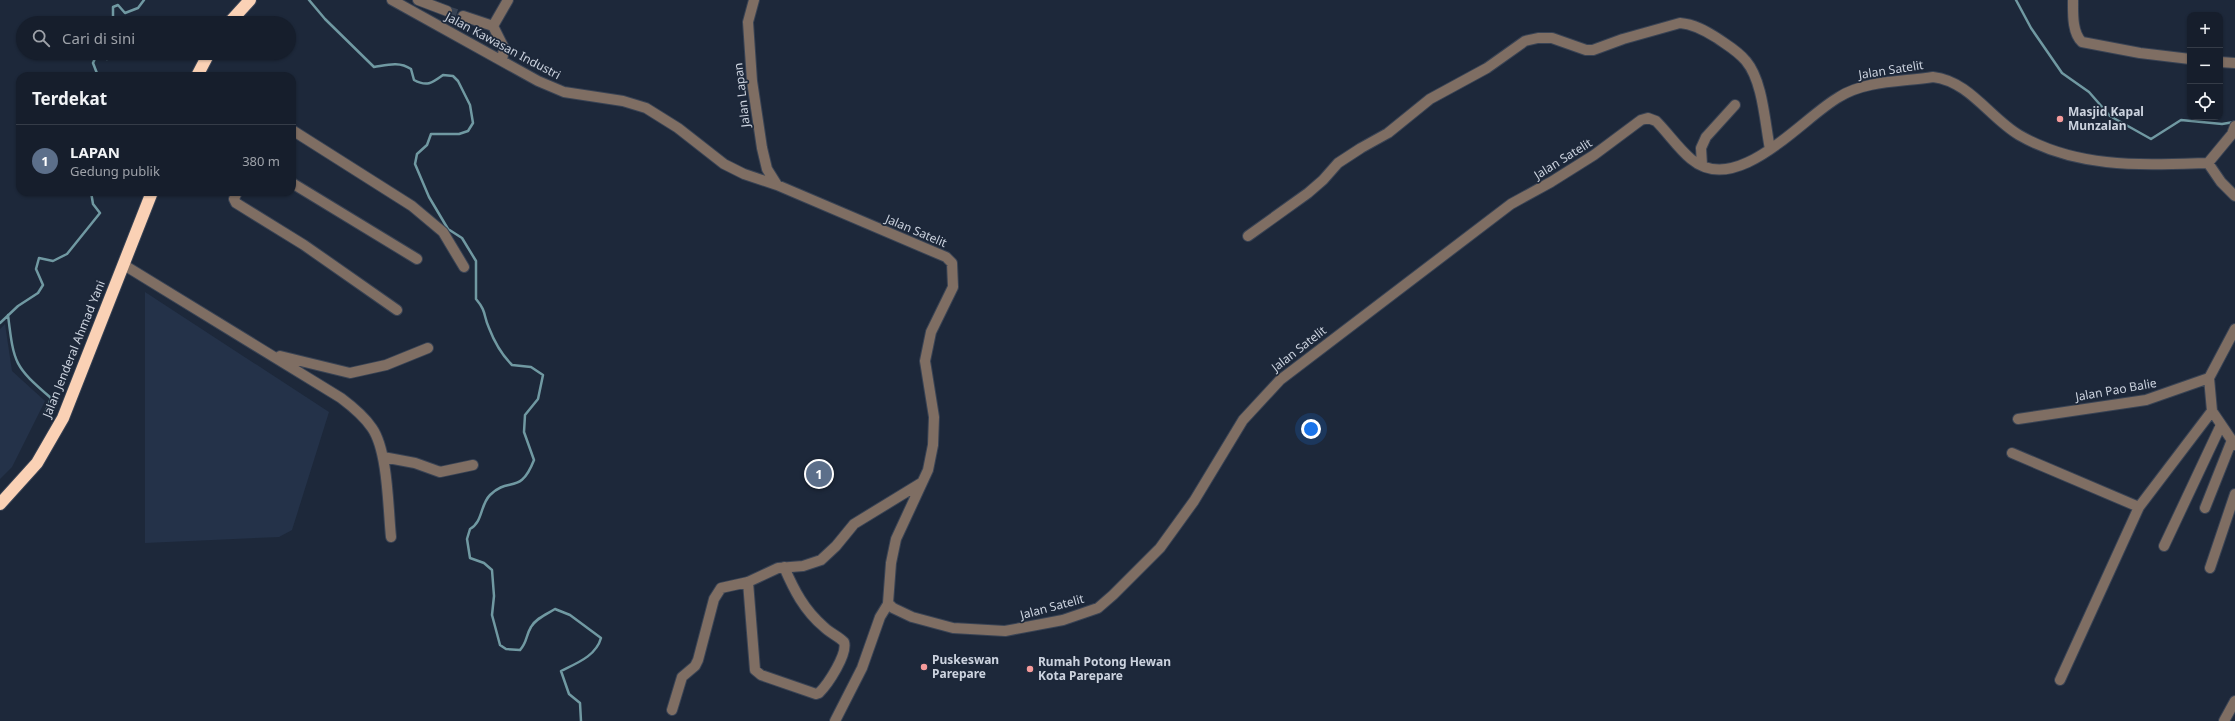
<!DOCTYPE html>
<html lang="id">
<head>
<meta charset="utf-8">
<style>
  body { margin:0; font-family:"Noto Sans",sans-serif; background:#1f2734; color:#f1f3f6 }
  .controls { position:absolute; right:12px; top:12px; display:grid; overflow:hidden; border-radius:8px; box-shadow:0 1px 3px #0004 }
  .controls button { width:36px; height:36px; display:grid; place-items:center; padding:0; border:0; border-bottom:1px solid #353c48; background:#161e2c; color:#f1f3f6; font:20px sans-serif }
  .you { position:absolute; left:1311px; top:429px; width:14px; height:14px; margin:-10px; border:3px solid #fff; border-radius:50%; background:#1a73e8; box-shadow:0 0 0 6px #1a73e833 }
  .badge { display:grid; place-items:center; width:26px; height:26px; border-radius:50%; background:#1a73e8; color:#fff; font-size:13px; font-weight:700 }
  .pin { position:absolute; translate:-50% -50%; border:2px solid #fff; box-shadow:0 1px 4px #0006 }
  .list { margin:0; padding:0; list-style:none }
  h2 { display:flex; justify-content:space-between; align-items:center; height:52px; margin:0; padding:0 16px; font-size:17px }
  h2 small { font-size:13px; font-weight:400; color:#9ea2a9 }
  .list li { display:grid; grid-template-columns:26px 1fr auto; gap:12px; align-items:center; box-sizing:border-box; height:72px; padding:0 16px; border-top:1px solid #353c48 }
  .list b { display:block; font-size:15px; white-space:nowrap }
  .list p { margin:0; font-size:13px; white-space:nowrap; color:#9ea2a9 }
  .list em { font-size:13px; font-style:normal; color:#9ea2a9 }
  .icon { flex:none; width:22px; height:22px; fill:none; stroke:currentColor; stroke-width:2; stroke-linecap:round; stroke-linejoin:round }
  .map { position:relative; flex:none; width:2235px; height:721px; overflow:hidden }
  .search { position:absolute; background:#161e2c; box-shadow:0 1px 3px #0004; left:16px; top:16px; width:280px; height:44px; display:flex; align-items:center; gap:10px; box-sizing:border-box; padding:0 14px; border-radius:22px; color:#9ea2a9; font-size:15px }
  .panel { position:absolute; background:#161e2c; box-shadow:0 1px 3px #0004; left:16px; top:72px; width:280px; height:124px; border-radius:12px }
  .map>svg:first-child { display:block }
  .built { fill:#243249 }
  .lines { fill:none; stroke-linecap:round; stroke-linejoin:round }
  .stream { stroke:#7099a2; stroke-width:2.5 }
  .minor-tunnel { stroke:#374253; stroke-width:10; stroke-dasharray:10 5; stroke-linecap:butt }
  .minor-casing { stroke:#394354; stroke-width:12 }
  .highway-casing { stroke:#394354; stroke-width:14 }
  .minor { stroke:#7f6e63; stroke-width:10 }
  .highway { stroke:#fad1b5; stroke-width:12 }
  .poi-dot { fill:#f59b9b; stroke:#1d283a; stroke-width:1.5 }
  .labels { text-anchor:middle; stroke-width:3.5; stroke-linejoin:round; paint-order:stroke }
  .street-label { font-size:12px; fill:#ccd3df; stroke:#1d283a }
  .poi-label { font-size:12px; font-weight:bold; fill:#ccd3df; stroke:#1d283a; text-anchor:start }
</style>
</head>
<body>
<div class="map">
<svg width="2235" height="721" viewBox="0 0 2235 721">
  <rect width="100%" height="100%" fill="#1d283a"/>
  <!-- built -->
  <path class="built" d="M145,292L329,412L292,530L279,537L145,543Z
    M5,324L12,371L45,401L12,467L0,479V329Z"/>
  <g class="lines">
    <!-- stream -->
    <path class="stream" d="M309,0L325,19L374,67C387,65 399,61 411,69L414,80C427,87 432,83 443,75L453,76L458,81L470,105L473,123L468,131L459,134H431L427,145L417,154L415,164L429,197L448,229L462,238L476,261V299C487,312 483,315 489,328C494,341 502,355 512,365L531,367L543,375L538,399L525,415L524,432L534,460C520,496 509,476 490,495C480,505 483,522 470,529L467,539L470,558L484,563L492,570L494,596L492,615L500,645L506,649L520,650C527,643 526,635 531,627C536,618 547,614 555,609L570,615L601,638C596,656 577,663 561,671L569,694L580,703L581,721
      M2016,0L2031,28L2062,73L2089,92L2110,116L2151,139L2181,120L2222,124L2234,122
      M118,23L113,19V7L118,5L125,13L138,8L144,0
      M103,53L107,59L116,53
      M98,76L93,63L97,54L100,53
      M8,315C14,364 14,366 51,398L46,411
      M0,323L18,306L38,293L43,285L36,269L39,258L53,261L67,254L100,213L93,204L91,192"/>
    <!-- minor-tunnel -->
    <path class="minor-tunnel" d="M447,11L463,16"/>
    <defs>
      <path id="minor" d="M392,0L538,81L564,92L623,101L646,108L678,128L724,164L744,174L777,185L946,257L952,263L953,287L931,332L925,361L934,417L933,445L928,470L896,539L891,563L888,603L893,608L912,617L953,628L1005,631L1063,620L1098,608L1113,595L1160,548L1194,501L1243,420L1280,380L1511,204L1551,182L1594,155L1641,120L1648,118L1656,121C1668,133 1678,148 1691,159C1737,198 1802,118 1839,97C1866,80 1902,82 1933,77C1969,81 1990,118 2019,135C2078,169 2143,165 2208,163L2232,134L2235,126
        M418,0L447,11
        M754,0L748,22L752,81L762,148L767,169L777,185
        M2073,0C2073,13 2072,33 2082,42L2140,53L2190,59
        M463,16L493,26L504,48L502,61
        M493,26L508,0
        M2220,62L2235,63
        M292,130L412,206L443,232L464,267
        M2208,163L2221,182L2235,196
        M1702,165L1701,148L1706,137L1735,105
        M292,183L417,259
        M237,192L234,199L236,203L304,245L397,310
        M1248,236L1308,193L1323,180L1338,163L1361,148L1388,133L1430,99L1487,68L1525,41L1538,38H1552L1586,50H1593L1623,39L1680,23C1694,24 1706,31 1717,38C1727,45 1738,51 1746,61C1763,81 1765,124 1770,149
        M124,265L341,398C353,407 364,416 372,428C388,451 388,508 391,537
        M280,356L350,373L386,365L428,348
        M2212,411L2235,445
        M2018,419L2146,400L2209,378L2235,329
        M2012,453L2139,507
        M383,457L415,463L440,472L473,465
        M2205,508L2232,440
        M2164,546L2221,425
        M2210,568L2235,494
        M748,582L755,670L761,675L816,694L819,693C828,684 848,654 844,642C838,636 830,633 824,627C804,610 794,590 784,567
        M2060,680L2139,507L2212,411L2209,378
        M672,710L682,677L695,666L698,660L714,599L721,588L748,582L778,568L803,566L821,560L836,546L854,524L921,483
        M835,721L862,668L880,617L888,604
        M2224,721L2235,701"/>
      <path id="highway" d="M229,23L250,0
        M197,76L209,53
        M0,504L37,463L63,418L152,192"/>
    </defs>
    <!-- minor casing -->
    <use href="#minor" class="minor-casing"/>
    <!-- highway casing -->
    <use href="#highway" class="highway-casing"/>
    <!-- minor -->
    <use href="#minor" class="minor"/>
    <!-- highway -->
    <use href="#highway" class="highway"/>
  </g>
  <!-- markers -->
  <g class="poi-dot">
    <circle cx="2060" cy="119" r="4"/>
    <circle cx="924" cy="667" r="4"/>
    <circle cx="1030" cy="669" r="4"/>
  </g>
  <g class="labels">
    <!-- street labels -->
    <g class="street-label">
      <text transform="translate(503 46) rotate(28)" y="4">Jalan Kawasan Industri</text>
      <text transform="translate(1891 70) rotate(-9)" y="4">Jalan Satelit</text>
      <text transform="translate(742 95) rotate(-97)" y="4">Jalan Lapan</text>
      <text transform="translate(1563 159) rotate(-32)" y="4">Jalan Satelit</text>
      <text transform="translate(916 231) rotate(23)" y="4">Jalan Satelit</text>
      <text transform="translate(74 349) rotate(-68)" y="4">Jalan Jenderal Ahmad Yani</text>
      <text transform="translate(1299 349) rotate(-38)" y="4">Jalan Satelit</text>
      <text transform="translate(2116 390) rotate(-10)" y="4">Jalan Pao Balie</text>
      <text transform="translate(1052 607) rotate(-15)" y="4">Jalan Satelit</text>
    </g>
    <!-- poi labels -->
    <g class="poi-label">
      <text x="2068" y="116">Masjid Kapal<tspan x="2068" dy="14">Munzalan</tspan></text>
      <text x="932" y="664">Puskeswan<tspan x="932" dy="14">Parepare</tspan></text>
      <text x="1038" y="666">Rumah Potong Hewan<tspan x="1038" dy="14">Kota Parepare</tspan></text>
    </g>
  </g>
</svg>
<div class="controls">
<button>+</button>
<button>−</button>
<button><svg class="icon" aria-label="locate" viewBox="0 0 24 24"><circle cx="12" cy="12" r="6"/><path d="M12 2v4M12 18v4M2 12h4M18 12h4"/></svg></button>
</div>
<div class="you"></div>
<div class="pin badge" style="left:819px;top:474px;background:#5c6f8a">1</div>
<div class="search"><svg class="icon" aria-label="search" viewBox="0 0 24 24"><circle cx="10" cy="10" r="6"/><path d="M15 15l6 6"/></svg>Cari di sini</div>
<section class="panel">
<h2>Terdekat<small></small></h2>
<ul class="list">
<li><span class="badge" style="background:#5c6f8a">1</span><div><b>LAPAN</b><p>Gedung publik</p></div><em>380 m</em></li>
</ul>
</section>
</div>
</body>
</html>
